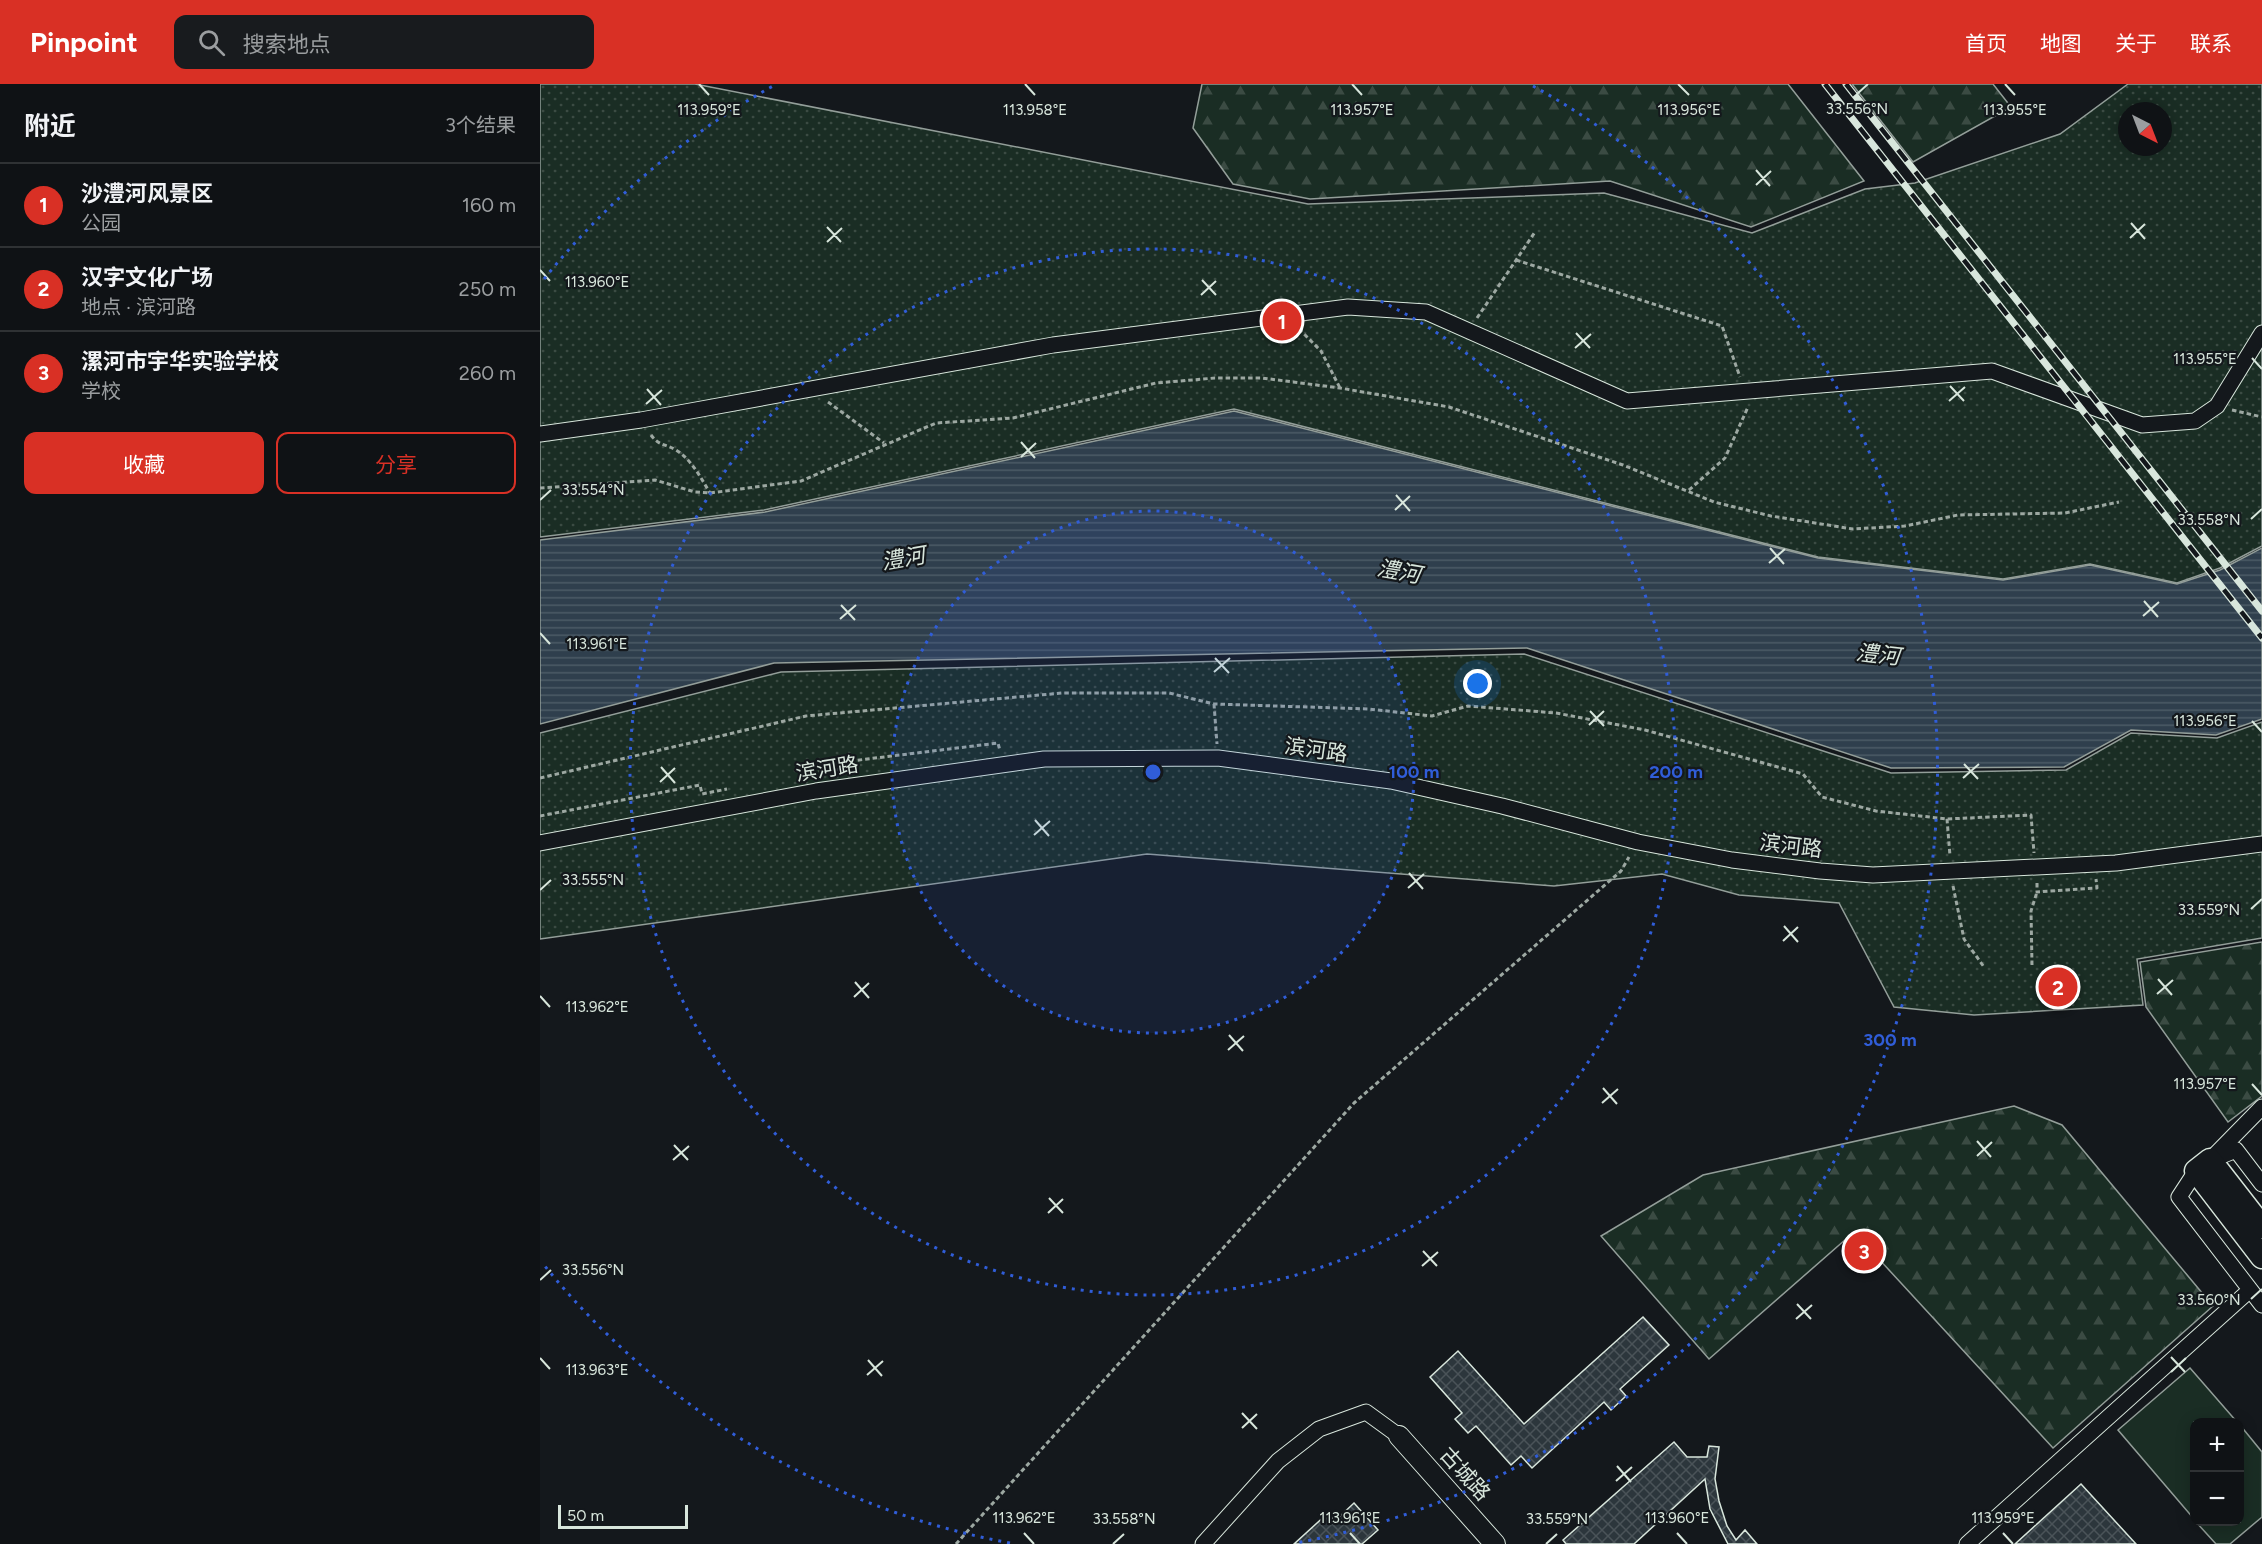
<!DOCTYPE html>
<html lang="zh">
<head>
<meta charset="utf-8">
<style>
  body { margin:0; font-family:Figtree,"Noto Sans SC",sans-serif; background:#181b1e; color:#f1f3f6 }
  .controls { position:absolute; right:18px; bottom:18px; display:grid; overflow:hidden; border-radius:12px; box-shadow:0 3px 15px #0003 }
  .controls button { width:54px; height:54px; display:grid; place-items:center; padding:0; border:0; border-bottom:2px solid #2f3234; background:#0f1215; color:#f1f3f6; font:30px sans-serif }
  .compass { position:absolute; left:1578px; top:18px; width:54px; height:54px; border-radius:50%; background:#0f1215; box-shadow:0 3px 15px #0003; rotate:138deg }
  .scale { position:absolute; left:18px; bottom:15px; width:130px; box-sizing:border-box; padding-left:6px; border:3px solid #d8e6dc; border-top:0; font-size:16px; line-height:21px; white-space:nowrap; color:#d8e6dc; -webkit-text-stroke:4px #14181c; paint-order:stroke }
  .you { position:absolute; left:938px; top:600px; width:21px; height:21px; margin:-15px; border:4px solid #fff; border-radius:50%; background:#1a73e8; box-shadow:0 0 0 9px #1a73e833 }
  .badge { display:grid; place-items:center; width:39px; height:39px; border-radius:50%; background:#d93025; color:#fff; font-size:20px; font-weight:700 }
  .pin { position:absolute; translate:-50% -50%; border:3px solid #fff; box-shadow:0 2px 6px #0006 }
  .list { margin:0; padding:0; list-style:none }
  h2 { display:flex; justify-content:space-between; align-items:center; height:78px; margin:0; padding:0 24px; font-size:26px }
  h2 small { font-size:20px; font-weight:400; color:#9b9ea0 }
  .list li { display:grid; grid-template-columns:39px 1fr auto; gap:18px; align-items:center; box-sizing:border-box; height:84px; padding:0 24px; border-top:2px solid #2f3234 }
  .list b { display:block; font-size:22px; white-space:nowrap }
  .list p { margin:0; font-size:20px; white-space:nowrap; color:#9b9ea0 }
  .list em { font-size:20px; font-style:normal; color:#9b9ea0 }
  .actions { display:flex; gap:12px; padding:18px 24px }
  .actions a { flex:1; padding:14px 0; border:2px solid #d93025; border-radius:12px; text-align:center; font-size:21px; color:#d93025 }
  .actions .main { background:#d93025; color:#fff }
  .icon { flex:none; width:33px; height:33px; fill:none; stroke:currentColor; stroke-width:2; stroke-linecap:round; stroke-linejoin:round }
  .map { position:relative; flex:none; width:1722px; height:1460px; overflow:hidden }
  header { display:flex; align-items:center; gap:36px; box-sizing:border-box; height:84px; padding:0 30px; background:#d93025; color:#fff }
  header strong { font-size:28px }
  nav { display:flex; gap:33px; margin-inline-start:auto; font-size:21px }
  .search { width:420px; height:54px; background:#181b1e; display:flex; align-items:center; gap:15px; box-sizing:border-box; padding:0 21px; border-radius:12px; color:#9b9ea0; font-size:22px }
  main { display:flex }
  aside { flex:1; background:#0f1215 }
  .map>svg:first-child { display:block }
  .forest { fill:url(#forest-firs); stroke:#939e99; stroke-width:1.5 }
  .park { fill:url(#park-dots); stroke:#939e99; stroke-width:1.5; fill-rule:evenodd }
  .garden { fill:#1a2d24; stroke:#939e99; stroke-width:1.5 }
  .water { fill:url(#water-rules); stroke:#939e99; stroke-width:1.5 }
  .building { fill:url(#building-cross-hatch); stroke:#d8e6dc; stroke-width:1.5 }
  .lines { fill:none; stroke-linecap:round; stroke-linejoin:round }
  .minor-casing { stroke:#d8e6dc; stroke-width:17 }
  .tertiary-casing { stroke:#d8e6dc; stroke-width:22 }
  .secondary-casing { stroke:#d8e6dc; stroke-width:25 }
  .path { stroke:#9da8a2; stroke-width:3; stroke-dasharray:4.5 3; stroke-linecap:butt }
  .minor { stroke:#14181c; stroke-width:15 }
  .tertiary { stroke:#14181c; stroke-width:20 }
  .secondary { stroke:#14181c; stroke-width:22 }
  .rail-casing { stroke:#d8e6dc; stroke-width:7 }
  .rail { stroke:#14181c; stroke-width:4.5; stroke-dasharray:14; stroke-linecap:butt }
  .ticks { fill:none; stroke:#d8e6dc; stroke-width:2 }
  .ring { fill:none; stroke:#305dd8; stroke-width:3; stroke-dasharray:3 6 }
  .labels { text-anchor:middle; stroke-width:4.5; stroke-linejoin:round; paint-order:stroke }
  .street-label { font-size:21px; fill:#d8e6dc; stroke:#14181c }
  .water-label { font-size:22px; font-style:italic; fill:#d8e6dc; stroke:#14181c }
  .ticks-label { font-size:15px; text-anchor:middle; fill:#d8e6dc; stroke:#14181c; stroke-width:4.5; stroke-linejoin:round; paint-order:stroke }
  .centre { fill:#305dd8; stroke:#14181c; stroke-width:3 }
  .ring-label { font-size:18px; text-anchor:middle; font-weight:bold; fill:#305dd8; stroke:#14181c; stroke-width:4.5; stroke-linejoin:round; paint-order:stroke }
</style>
</head>
<body>
<header>
<strong>Pinpoint</strong>
<div class="search"><svg class="icon" aria-label="search" viewBox="0 0 24 24"><circle cx="10" cy="10" r="6"/><path d="M15 15l6 6"/></svg>搜索地点</div>
<nav><a>首页</a><a>地图</a><a>关于</a><a>联系</a></nav>
</header>
<main>
<aside>
<h2>附近<small>3个结果</small></h2>
<ul class="list">
<li><span class="badge">1</span><div><b>沙澧河风景区</b><p>公园</p></div><em>160 m</em></li>
<li><span class="badge">2</span><div><b>汉字文化广场</b><p>地点 · 滨河路</p></div><em>250 m</em></li>
<li><span class="badge">3</span><div><b>漯河市宇华实验学校</b><p>学校</p></div><em>260 m</em></li>
</ul>
<div class="actions"><a class="main">收藏</a><a>分享</a></div>
</aside>
<div class="map">
<svg width="1722" height="1460" viewBox="0 0 1722 1460">
  <defs>
    <pattern id="forest-firs" width="22" height="20" patternUnits="userSpaceOnUse" patternTransform="scale(1.5)"><rect width="22" height="20" fill="#1a2d24"/><path d="M5 1l3.5 6h-7zM16 11l3.5 6h-7z" fill="#3b4b43"/></pattern>
    <pattern id="park-dots" width="8" height="8" patternUnits="userSpaceOnUse" patternTransform="scale(1.5)"><rect width="8" height="8" fill="#1a2d24"/><path d="M2 2h.1M6 6h.1" fill="none" stroke="#3b4b43" stroke-width="1.8" stroke-linecap="round"/></pattern>
    <pattern id="water-rules" width="6" height="5" patternUnits="userSpaceOnUse" patternTransform="scale(1.5)"><rect width="6" height="5" fill="#2f3f4d"/><path d="M0 2.5h6" fill="none" stroke="#4c5b66"/></pattern>
    <pattern id="building-cross-hatch" width="8" height="8" patternUnits="userSpaceOnUse" patternTransform="scale(1.5)"><rect width="8" height="8" fill="#2c363c"/><path d="M0 0l8 8M0 8l8-8" fill="none" stroke="#4a5358"/></pattern>
  </defs>
  <rect width="100%" height="100%" fill="#14181c"/>
  <!-- forest -->
  <path class="forest" d="M662,0H1248L1324,97L1211,143L1070,97L770,115L693,100L653,44Z
    M1312,0H1453L1471,23L1373,78Z
    M1722,858V1012L1688,1038L1606,923L1600,878Z
    M1474,1022L1522,1041L1673,1222L1513,1364L1314,1148L1169,1275L1061,1152L1163,1091Z"/>
  <!-- park -->
  <path class="park" d="M0,0H155L768,120L1064,109L1212,149L1325,105L1375,99L1520,50L1588,0H1722V462L1680,484L1637,499L1550,480L1463,495L1278,473L694,325L224,426L0,453ZM1587,27H1623V63H1587Z
    M984,570L1351,689L1526,686L1591,649L1677,654L1722,638V854L1597,875L1603,921L1434,931L1354,923L1299,819L1199,811L1122,790L1014,802L607,770L0,855V649L241,588Z"/>
  <!-- garden -->
  <path class="garden" d="M1650,1284L1697,1338H1654V1435L1578,1346Z
    M1700,1341L1722,1368V1433L1690,1460H1676L1656,1438H1700Z"/>
  <!-- water -->
  <path class="water" d="M694,327L1278,474L1463,496L1550,481L1637,500L1680,486L1722,464V635L1676,651L1591,646L1524,683L1351,684L987,564L234,579L0,640V456L225,428Z"/>
  <!-- building -->
  <path class="building" d="M1103,1233L1129,1261L1080,1305L1086,1312L1071,1326L1064,1318L992,1384L981,1372L971,1381L936,1342L928,1349L915,1335L922,1329L890,1293L918,1267L984,1340Z
    M1134,1358L1147,1373H1167L1169,1362L1179,1363L1175,1395L1179,1417L1187,1442L1196,1456L1205,1446L1217,1460H1188L1170,1425L1165,1395L1094,1460H1026L1023,1456Z
    M1541,1400L1596,1460H1475Z
    M814,1419L838,1446L822,1460H754L788,1429L795,1437Z"/>
  <g class="lines">
    <defs>
      <path id="minor" d="M0,350L101,336L513,261L808,223L886,228L1087,317L1452,287L1602,341L1655,337L1677,322L1722,249
        M0,759L276,707L504,675L678,674L851,697L962,722L1098,758L1192,776L1280,787L1333,791L1576,779L1722,760
        M1674,1075L1696,1066L1722,1100
        M1670,1076L1722,1023
        M1656,1087L1639,1113L1722,1221
        M663,1460L738,1377L779,1345L826,1328L859,1352
        M1427,1460L1710,1206"/>
      <path id="tertiary" d="M859,1352L955,1460"/>
      <path id="secondary" d="M1722,1143L1670,1076L1656,1087L1722,1173"/>
    </defs>
    <!-- minor casing -->
    <use href="#minor" class="minor-casing"/>
    <!-- tertiary casing -->
    <use href="#tertiary" class="tertiary-casing"/>
    <!-- secondary casing -->
    <use href="#secondary" class="secondary-casing"/>
    <!-- path -->
    <path class="path" d="M976,176L1182,242L1200,293
      M937,234L995,148
      M759,245L781,267L800,304
      M288,318L344,359
      M1692,326L1722,333
      M111,351C119,362 126,360 136,366C151,375 161,394 170,409
      M0,404L115,396L155,408L170,409L261,397L396,339L473,334L616,299L675,294H722L800,304L909,323L1083,381L1174,418L1231,432L1313,445L1365,442L1418,431L1525,429L1579,418
      M1149,406L1185,374L1208,323
      M674,620L677,660
      M294,686L311,683V677L458,659L460,667
      M0,694L266,632L522,609H629L674,620L829,625L892,632L928,622L1016,629L1105,646L1263,690L1282,713L1336,727L1407,735L1491,731L1494,769
      M0,732L160,701L162,710L187,705
      M1407,735L1410,772
      M1497,799V808L1557,804L1556,795
      M1413,802L1424,855L1444,883
      M1492,881L1491,827L1497,808
      M416,1460L814,1019L1081,787L1089,773"/>
    <!-- minor -->
    <use href="#minor" class="minor"/>
    <!-- tertiary -->
    <use href="#tertiary" class="tertiary"/>
    <!-- secondary -->
    <use href="#secondary" class="secondary"/>
    <defs>
      <path id="rail" d="M1285,0L1722,554
        M1306,0L1722,527"/>
    </defs>
    <!-- rail casing -->
    <use href="#rail" class="rail-casing"/>
    <!-- rail -->
    <use href="#rail" class="rail"/>
  </g>
  <!-- ticks -->
  <path class="ticks" d="M159,0L169,11M485,0L495,11M812,0L822,11M1138,0L1149,11M1465,0L1475,11M1317,10L1328,0M1216,86L1230,102M1216,101L1231,87M1591,139L1605,155M287,143L301,158M1590,154L1605,140M287,158L302,144M0,186L10,197M662,196L676,211M661,211L676,197M1036,249L1050,264M1035,264L1051,250M1712,274L1722,285M1410,302L1424,317M107,305L121,321M1409,317L1425,303M106,320L122,306M481,358L495,374M481,373L496,359M856,411L870,427M0,416L11,406M855,426L870,412M1711,435L1722,425M1230,464L1244,480M1229,479L1245,465M1604,517L1618,533M301,521L315,536M1603,532L1619,518M300,535L316,521M0,549L10,560M675,574L689,589M674,588L690,574M1050,627L1064,642M1712,637L1722,648M1049,641L1064,627M1424,680L1438,695M121,683L135,699M1423,694L1439,680M120,698L135,684M495,736L509,752M494,751L510,737M869,789L883,805M868,804L884,790M0,806L11,796M1711,825L1722,815M1244,842L1258,858M1243,857L1258,843M1618,895L1632,911M315,898L329,914M1617,910L1633,896M0,912L10,923M314,913L329,899M689,951L703,967M688,966L704,952M1712,1000L1722,1011M1063,1004L1077,1020M1062,1019L1078,1005M1437,1057L1451,1073M134,1061L148,1076M1437,1072L1452,1058M133,1076L149,1062M509,1114L523,1129M508,1129L523,1115M883,1167L897,1182M882,1182L898,1168M0,1196L11,1186M1711,1215L1722,1205M1257,1220L1271,1235M1256,1235L1272,1221M1631,1273L1645,1288M0,1274L10,1285M328,1276L342,1292M1631,1288L1646,1274M327,1291L343,1277M702,1329L717,1345M702,1344L717,1330M1077,1382L1091,1398M1076,1397L1092,1383M484,1449L494,1460M810,1449L820,1460M1137,1449L1147,1460M1463,1449L1473,1460M573,1460L584,1450M1006,1460L1017,1450"/>
  <!-- distance rings -->
  <circle cx="613" cy="688" r="261" fill="#305dd8" fill-opacity=".12"/>
  <g class="ring">
    <circle cx="613" cy="688" r="261"/>
    <circle cx="613" cy="688" r="523"/>
    <path d="M470 1459A784 784 0 0 1 4 1181M4 195A784 784 0 0 1 233 2M993 2A784 784 0 0 1 756 1459"/>
  </g>
  <g class="labels">
    <!-- street labels -->
    <g class="street-label">
      <text transform="translate(776 666) rotate(8)" y="7">滨河路</text>
      <text transform="translate(287 685) rotate(-9)" y="7">滨河路</text>
      <text transform="translate(1251 762) rotate(7)" y="7">滨河路</text>
      <text transform="translate(925 1390) rotate(48)" y="7">古城路</text>
    </g>
    <!-- water labels -->
    <g class="water-label">
      <text transform="translate(363 474) rotate(-10)" y="8">澧河</text>
      <text transform="translate(859 487) rotate(10)" y="8">澧河</text>
      <text transform="translate(1338 570) rotate(6)" y="8">澧河</text>
    </g>
  </g>
  <g class="ticks-label">
    <text x="1317" y="30">33.556°N</text>
    <text x="169" y="31">113.959°E</text>
    <text x="495" y="31">113.958°E</text>
    <text x="822" y="31">113.957°E</text>
    <text x="1149" y="31">113.956°E</text>
    <text x="1475" y="31">113.955°E</text>
    <text x="57" y="203">113.960°E</text>
    <text x="1665" y="280">113.955°E</text>
    <text x="53" y="411">33.554°N</text>
    <text x="1669" y="441">33.558°N</text>
    <text x="57" y="565">113.961°E</text>
    <text x="1665" y="642">113.956°E</text>
    <text x="53" y="801">33.555°N</text>
    <text x="1669" y="831">33.559°N</text>
    <text x="57" y="928">113.962°E</text>
    <text x="1665" y="1005">113.957°E</text>
    <text x="53" y="1191">33.556°N</text>
    <text x="1669" y="1221">33.560°N</text>
    <text x="57" y="1291">113.963°E</text>
    <text x="484" y="1439">113.962°E</text>
    <text x="810" y="1439">113.961°E</text>
    <text x="1137" y="1439">113.960°E</text>
    <text x="1463" y="1439">113.959°E</text>
    <text x="584" y="1440">33.558°N</text>
    <text x="1017" y="1440">33.559°N</text>
  </g>
  <circle cx="613" cy="688" r="9" class="centre"/>
  <g class="ring-label">
    <text x="874" y="694">100 m</text>
    <text x="1136" y="694">200 m</text>
    <text x="1350" y="962">300 m</text>
  </g>
</svg>
<div class="controls">
<button>+</button>
<button>−</button>
</div>
<svg class="compass" viewBox="-18 -18 36 36"><path d="M0-13l5 13h-10z" fill="#e53935"/><path d="M0 13l5-13h-10z" fill="#9b9ea0"/></svg>
<div class="scale">50 m</div>
<div class="you"></div>
<div class="pin badge" style="left:742px;top:237px">1</div>
<div class="pin badge" style="left:1518px;top:903px">2</div>
<div class="pin badge" style="left:1324px;top:1167px">3</div>
</div>
</main>
</body>
</html>
